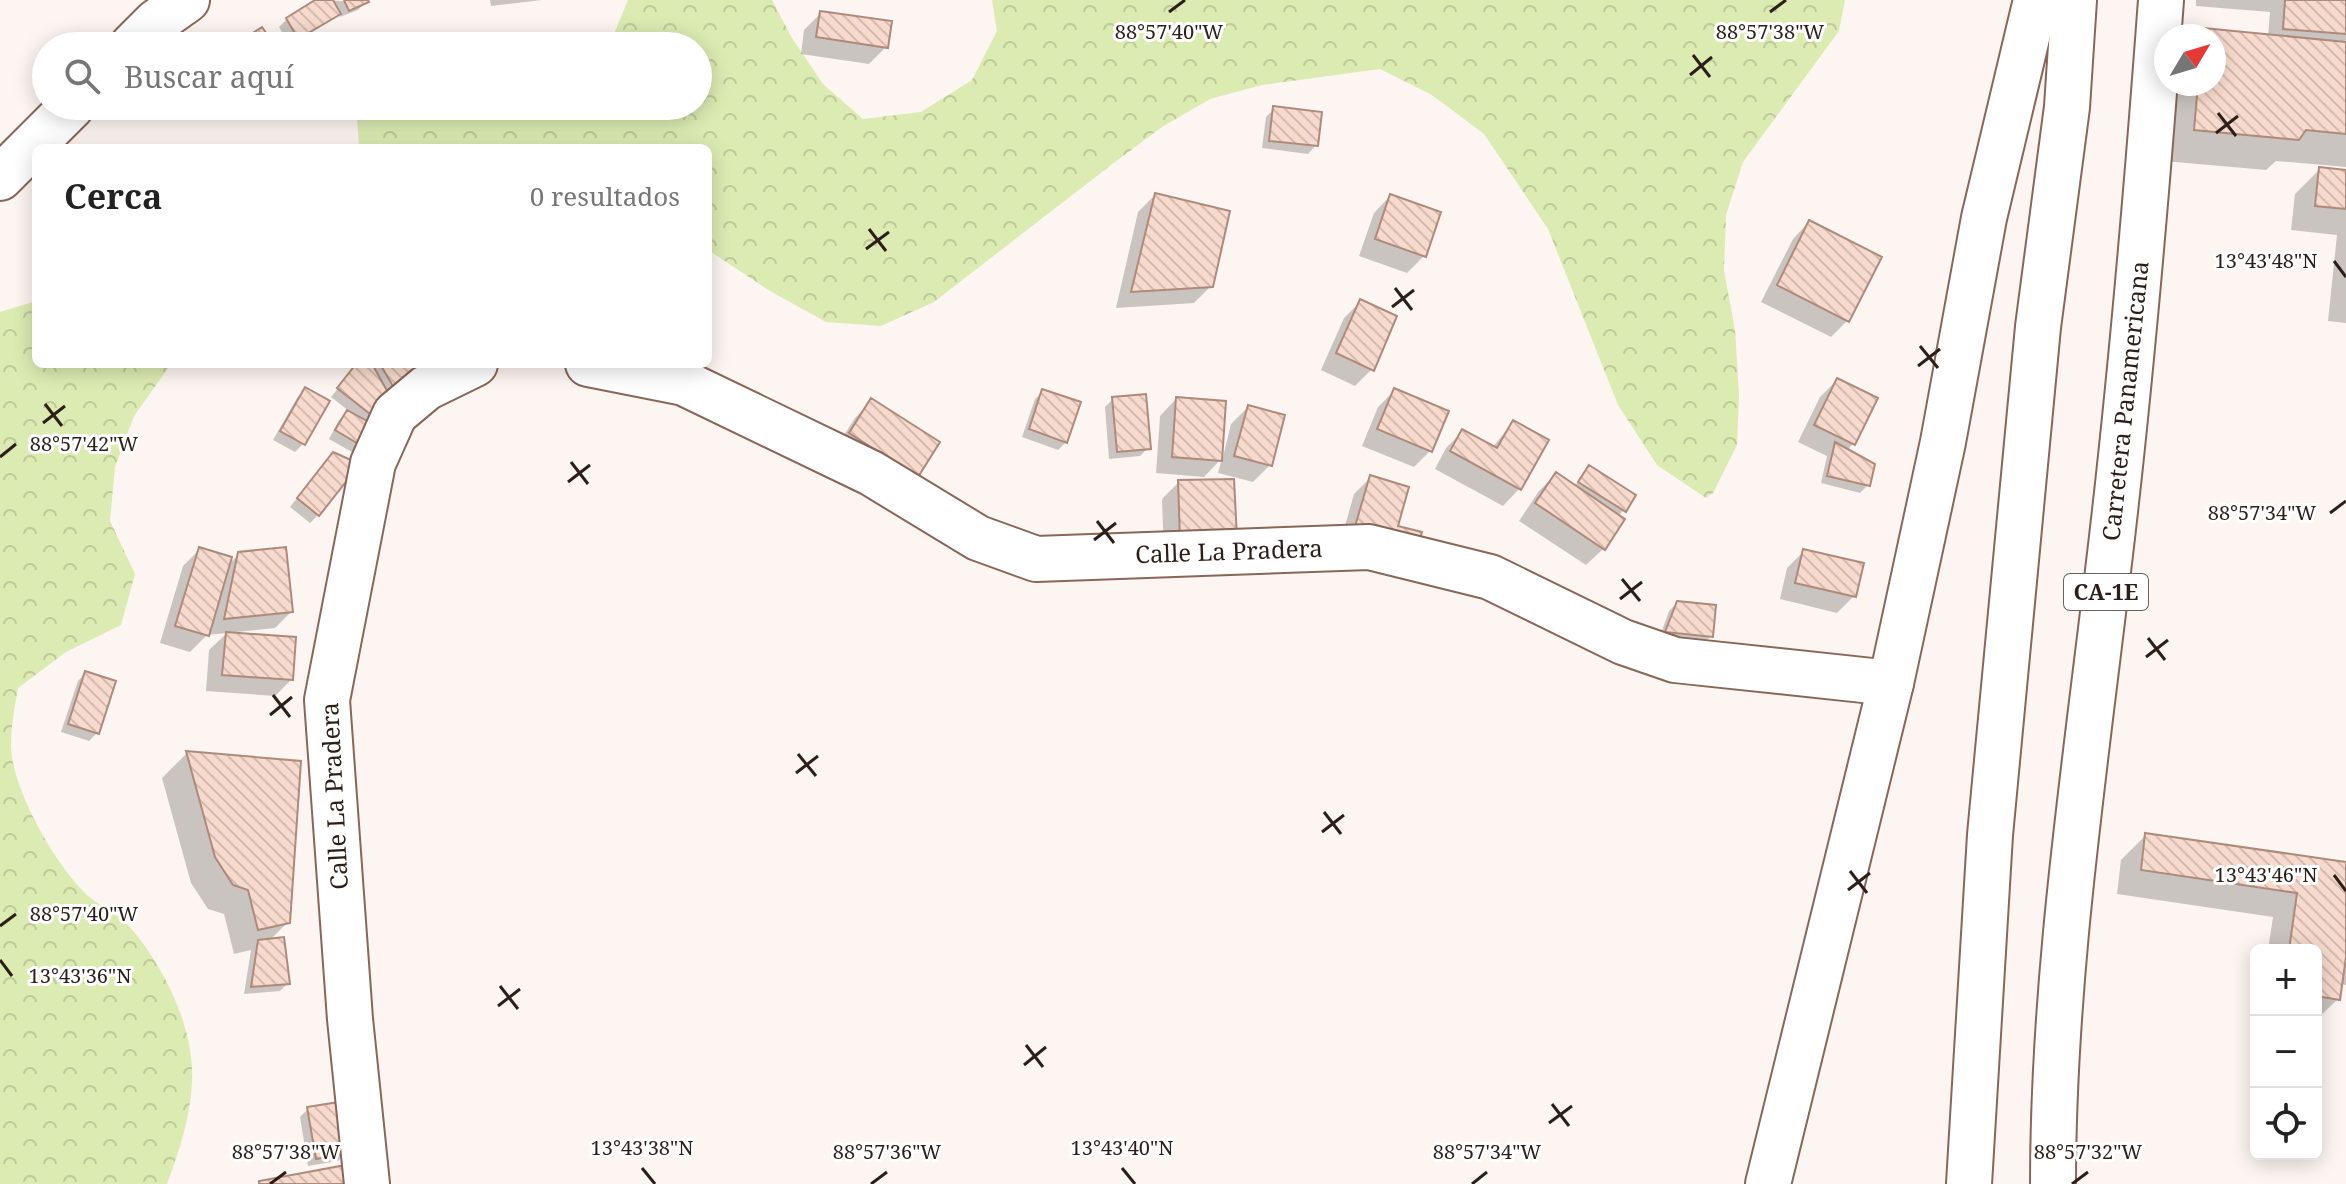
<!DOCTYPE html>
<html lang="es">
<head>
<meta charset="utf-8">
<style>
  body { margin:0; font-family:"Noto Serif",serif; background:#f2f2f2; color:#222 }
  .controls { position:absolute; right:24px; bottom:24px; display:grid; overflow:hidden; border-radius:12px; box-shadow:0 4px 20px #0003 }
  .controls button { width:72px; height:72px; display:grid; place-items:center; padding:0; border:0; border-bottom:2px solid #e0e0e0; background:#fff; color:#222; font:40px sans-serif }
  .compass { position:absolute; left:2154px; top:24px; width:72px; height:72px; border-radius:50%; background:#fff; box-shadow:0 4px 20px #0003; rotate:52deg }
  .list { margin:0; padding:0; list-style:none }
  h2 { display:flex; justify-content:space-between; align-items:center; height:104px; margin:0; padding:0 32px; font-size:34px }
  h2 small { font-size:26px; font-weight:400; color:#767676 }
  .icon { flex:none; width:44px; height:44px; fill:none; stroke:currentColor; stroke-width:2; stroke-linecap:round; stroke-linejoin:round }
  .map { position:relative; flex:none; width:2346px; height:1184px; overflow:hidden }
  .search { position:absolute; background:#fff; box-shadow:0 4px 20px #0003; left:32px; top:32px; width:680px; height:88px; display:flex; align-items:center; gap:20px; box-sizing:border-box; padding:0 28px; border-radius:44px; color:#767676; font-size:30px }
  .panel { position:absolute; background:#fff; box-shadow:0 4px 20px #0003; left:32px; top:144px; width:680px; height:224px; border-radius:12px }
  .map>svg:first-child { display:block }
  .forest { fill:url(#forest-crowns) }
  .shadow { fill:#0003 }
  .building { fill:url(#building-back-hatch); stroke:#ae8a7a; stroke-width:2 }
  .lines { fill:none; stroke-linecap:round; stroke-linejoin:round }
  .minor-casing { stroke:#886658; stroke-width:48 }
  .major-casing { stroke:#886658; stroke-width:48 }
  .highway-casing { stroke:#886658; stroke-width:48 }
  .minor { stroke:#fff; stroke-width:44 }
  .major { stroke:#fff; stroke-width:44 }
  .highway { stroke:#fff; stroke-width:44 }
  .ticks { fill:none; stroke:#2c1e18; stroke-width:3 }
  .labels { text-anchor:middle; stroke-width:6; stroke-linejoin:round; paint-order:stroke }
  .shield { fill:#fff; stroke:#6b625d; stroke-width:2 }
  .shield-label { font-size:22px; font-weight:bold; fill:#2c1e18 }
  .street-label { font-size:24px; fill:#2c1e18; stroke:#fff }
  .ticks-label { font-size:20px; text-anchor:middle; fill:#2c1e18; stroke:#fff; stroke-width:6; stroke-linejoin:round; paint-order:stroke }
</style>
</head>
<body>
<div class="map">
<svg width="2346" height="1184" viewBox="0 0 2346 1184">
  <defs>
    <pattern id="forest-crowns" width="20" height="18" patternUnits="userSpaceOnUse" patternTransform="scale(2)"><rect width="20" height="18" fill="#dcebb2"/><path d="M2 6a3 3 0 1 1 6 0M12 15a3 3 0 1 1 6 0" fill="none" stroke="#bdc998"/></pattern>
    <pattern id="building-back-hatch" width="6" height="6" patternUnits="userSpaceOnUse" patternTransform="scale(2)"><rect width="6" height="6" fill="#f7dacd"/><path d="M-1 5l2 2M0 0l6 6M5-1l2 2" fill="none" stroke="#d4bbaf"/></pattern>
  </defs>
  <rect width="100%" height="100%" fill="#fdf5f1"/>
  <!-- forest -->
  <path class="forest" d="M628,0H772L792,38L823,84L863,119L921,112L972,80L997,31L992,0H1845L1839,31L1743,162L1726,215L1724,270L1735,330L1739,394L1737,445L1713,493L1706,498L1657,465L1618,405L1548,229L1484,134L1432,95L1380,69L1262,85L1210,99L1162,127L1115,162L934,302L881,326L826,322L770,291L708,250V148H365L359,145L356,106H698V46H602L611,41Z
    M36,301V364H171L134,416L115,467L110,521L135,574L121,625L66,652L18,688C15,706 11,725 11,743C10,787 55,864 86,894C99,906 118,914 130,927C165,968 195,1029 192,1083C190,1119 179,1151 167,1184H0V312Z"/>
  <!-- shadow -->
  <path class="shadow" d="M319,0L366,2L358,10L340,17L339,13L330,21L290,46L279,27L287,19Z
    M490,0H542L491,6Z
    M2196,0H2346V40L2342,43L2346,44V167L2276,161L2266,170L2164,161L2170,84H2214V36H2198L2204,31L2268,36L2270,12L2196,6Z
    M821,13L886,47L869,64L801,54L804,30Z
    M1274,109L1316,145L1308,154L1262,148L1266,117Z
    M2320,169L2346,172V323L2328,321L2337,235L2291,230L2295,194Z
    M1155,195L1211,286L1194,303L1116,308L1138,212Z
    M1390,196L1424,256L1407,273L1359,256L1374,213Z
    M1809,222L1847,321L1831,337L1761,302L1793,239Z
    M1361,301L1372,369L1355,386L1321,370L1344,318Z
    M354,364H414L365,423L360,444L352,452L329,439L339,420L349,411L331,397L356,366Z
    M1837,380L1853,444L1846,451L1868,485L1860,493L1821,483L1827,456L1798,442L1820,397Z
    M305,390L327,402L303,444L295,452L273,440L297,398Z
    M1395,390L1430,451L1414,467L1362,446L1378,407Z
    M1043,391L1066,442L1058,450L1022,437L1035,399Z
    M1113,399L1148,448L1140,456L1109,459L1105,407Z
    M1176,399L1223,457L1231,424L1248,407L1270,465L1253,482L1218,473L1222,458L1204,477L1156,473L1160,416Z
    M871,401L916,476L834,451L855,418Z
    M1513,422L1546,441L1519,489L1503,506L1435,469L1446,448L1462,432L1492,448Z
    M325,463L318,515L310,523L290,507Z
    M1589,468L1624,510L1618,516L1603,549L1586,565L1519,521L1539,491L1556,474L1574,487Z
    M1371,477L1407,488L1339,547L1354,494Z
    M1179,482L1218,554L1164,556L1162,499Z
    M200,549L227,566L239,554L291,612L275,628L236,632L292,679L275,696L206,691L209,650L227,633L207,635L190,652L160,643L183,566Z
    M1804,551L1854,596L1837,613L1780,599L1787,568Z
    M1677,603L1711,636L1703,644L1659,639L1669,611Z
    M86,673L97,733L89,741L61,732L78,681Z
    M187,753L288,922L269,941L288,983L280,991L244,994L251,950L234,954L224,914L208,909L191,883L162,778Z
    M2146,835L2346,864V985L2340,984L2338,999L2316,1020V950H2268L2273,917L2117,894L2121,860Z
    M308,1109L346,1153L338,1161L308,1166L300,1117Z"/>
  <!-- building -->
  <path class="building" d="M315,0H333L341,14L298,39L286,18Z
    M344,0H368L369,2L349,11Z
    M2285,0H2346V34L2283,29Z
    M820,11L892,21L888,48L816,37Z
    M262,27L275,46H233Z
    M2203,28L2346,42V134L2306,130L2299,140L2194,130L2198,84H2214V36H2202Z
    M1273,106L1322,112L1318,146L1269,141Z
    M2319,167L2346,170V209L2315,206Z
    M1155,193L1230,211L1213,287L1131,292Z
    M1390,194L1441,212L1426,257L1375,239Z
    M1809,220L1882,257L1849,322L1777,285Z
    M1360,299L1397,316L1374,371L1336,353Z
    M356,364H372L390,396L374,417L337,388Z
    M380,364H416L424,378L397,393Z
    M1837,378L1878,398L1855,445L1814,425Z
    M305,387L330,401L305,445L280,431Z
    M1394,388L1449,411L1432,452L1377,429Z
    M1042,389L1081,402L1067,443L1029,429Z
    M1146,394L1151,449L1117,452L1112,397Z
    M1176,397L1226,401L1222,461L1172,457Z
    M871,398L940,442L918,477L849,433Z
    M1248,405L1285,415L1272,466L1234,456Z
    M347,410L374,425L362,446L335,430Z
    M1513,420L1549,440L1521,490L1450,451L1462,429L1497,448Z
    M1835,442L1875,464L1870,486L1827,476Z
    M333,452L360,464L319,516L297,498Z
    M1589,465L1636,495L1626,512L1578,482Z
    M1556,472L1625,519L1605,550L1535,503Z
    M1370,475L1409,487L1398,526L1422,532L1417,549L1354,530Z
    M1234,479L1237,538L1180,540L1178,480Z
    M199,547L232,557L209,636L175,626Z
    M286,547L293,612L224,619L238,552Z
    M1803,549L1864,563L1856,597L1795,583Z
    M1677,601L1716,605L1713,637L1665,632Z
    M226,632L296,637L293,680L222,675Z
    M85,671L116,681L99,734L68,724Z
    M186,751L301,761L290,923L258,930L248,890L233,885L215,857Z
    M2145,833L2346,862V957L2340,1000L2316,996V950H2289L2297,893L2141,870Z
    M284,937L290,984L251,987L258,940Z
    M339,1102L348,1153L316,1159L307,1107Z
    M351,1164L355,1184H259V1181Z"/>
  <g class="lines">
    <defs>
      <path id="minor" d="M132,46L156,22L187,0
        M0,178L72,106
        M588,364L684,383L871,473L978,538L1036,559L1369,547L1490,577L1623,642L1675,660L1891,683
        M367,1184L350,1019L327,700L373,463L395,414L426,388L475,364"/>
      <path id="major" d="M1768,1184L1891,683L1943,442L1984,218L2036,0"/>
      <path id="highway" d="M1969,1184L1990,835L2038,327L2067,107L2074,0
        M2053,1184C2053,979 2084,775 2108,571C2131,381 2147,191 2161,0"/>
    </defs>
    <!-- minor casing -->
    <use href="#minor" class="minor-casing"/>
    <!-- major casing -->
    <use href="#major" class="major-casing"/>
    <!-- highway casing -->
    <use href="#highway" class="highway-casing"/>
    <!-- minor -->
    <use href="#minor" class="minor"/>
    <!-- major -->
    <use href="#major" class="major"/>
    <!-- highway -->
    <use href="#highway" class="highway"/>
  </g>
  <!-- ticks -->
  <path class="ticks" d="M1169,12L1185,0M1770,12L1786,0M1693,55L1710,77M1690,75L1712,57M2218,113L2236,136M2216,133L2238,116M869,229L886,251M866,249L889,232M2334,261L2346,277M1395,288L1412,310M1392,307L1414,290M1920,346L1938,368M1918,366L1940,349M45,404L62,426M43,423L65,406M0,457L16,444M571,462L588,484M568,482L590,465M2330,513L2346,501M1097,521L1114,543M1094,540L1116,523M1622,579L1640,601M1620,599L1642,582M2148,638L2165,660M2146,657L2168,640M273,695L290,717M270,715L292,697M798,754L816,776M796,773L818,756M1324,812L1341,834M1322,832L1344,815M1850,871L1867,893M2334,875L2346,891M1848,890L1870,873M0,926L16,914M0,960L12,976M500,986L518,1009M498,1006L520,989M1026,1045L1043,1067M1024,1065L1046,1047M1552,1104L1569,1126M1549,1123L1572,1106M642,1168L655,1184M1122,1168L1135,1184M270,1184L286,1172M871,1184L887,1172M1472,1184L1487,1172M2072,1184L2088,1172"/>
  <g class="labels">
    <!-- shield labels -->
    <rect class="shield" x="2064" y="574" width="84" height="36" rx="6"/>
    <g class="shield-label">
      <text x="2106" y="600">CA-1E</text>
    </g>
    <!-- street labels -->
    <g class="street-label">
      <text transform="translate(2126 401) rotate(-84)" y="8">Carretera Panamericana</text>
      <text transform="translate(1229 552) rotate(-2)" y="8">Calle La Pradera</text>
      <text transform="translate(335 796) rotate(-93)" y="8">Calle La Pradera</text>
    </g>
  </g>
  <g class="ticks-label">
    <text x="1169" y="39">88°57'40"W</text>
    <text x="1770" y="39">88°57'38"W</text>
    <text x="2266" y="268">13°43'48"N</text>
    <text x="84" y="451">88°57'42"W</text>
    <text x="2262" y="520">88°57'34"W</text>
    <text x="2266" y="882">13°43'46"N</text>
    <text x="84" y="921">88°57'40"W</text>
    <text x="80" y="983">13°43'36"N</text>
    <text x="642" y="1155">13°43'38"N</text>
    <text x="1122" y="1155">13°43'40"N</text>
    <text x="286" y="1159">88°57'38"W</text>
    <text x="887" y="1159">88°57'36"W</text>
    <text x="1487" y="1159">88°57'34"W</text>
    <text x="2088" y="1159">88°57'32"W</text>
  </g>
</svg>
<div class="controls">
<button>+</button>
<button>−</button>
<button><svg class="icon" aria-label="locate" viewBox="0 0 24 24"><circle cx="12" cy="12" r="6"/><path d="M12 2v4M12 18v4M2 12h4M18 12h4"/></svg></button>
</div>
<svg class="compass" viewBox="-18 -18 36 36"><path d="M0-13l5 13h-10z" fill="#e53935"/><path d="M0 13l5-13h-10z" fill="#767676"/></svg>
<div class="search"><svg class="icon" aria-label="search" viewBox="0 0 24 24"><circle cx="10" cy="10" r="6"/><path d="M15 15l6 6"/></svg>Buscar aquí</div>
<section class="panel">
<h2>Cerca<small>0 resultados</small></h2>
<ul class="list">
</ul>
</section>
</div>
</body>
</html>
